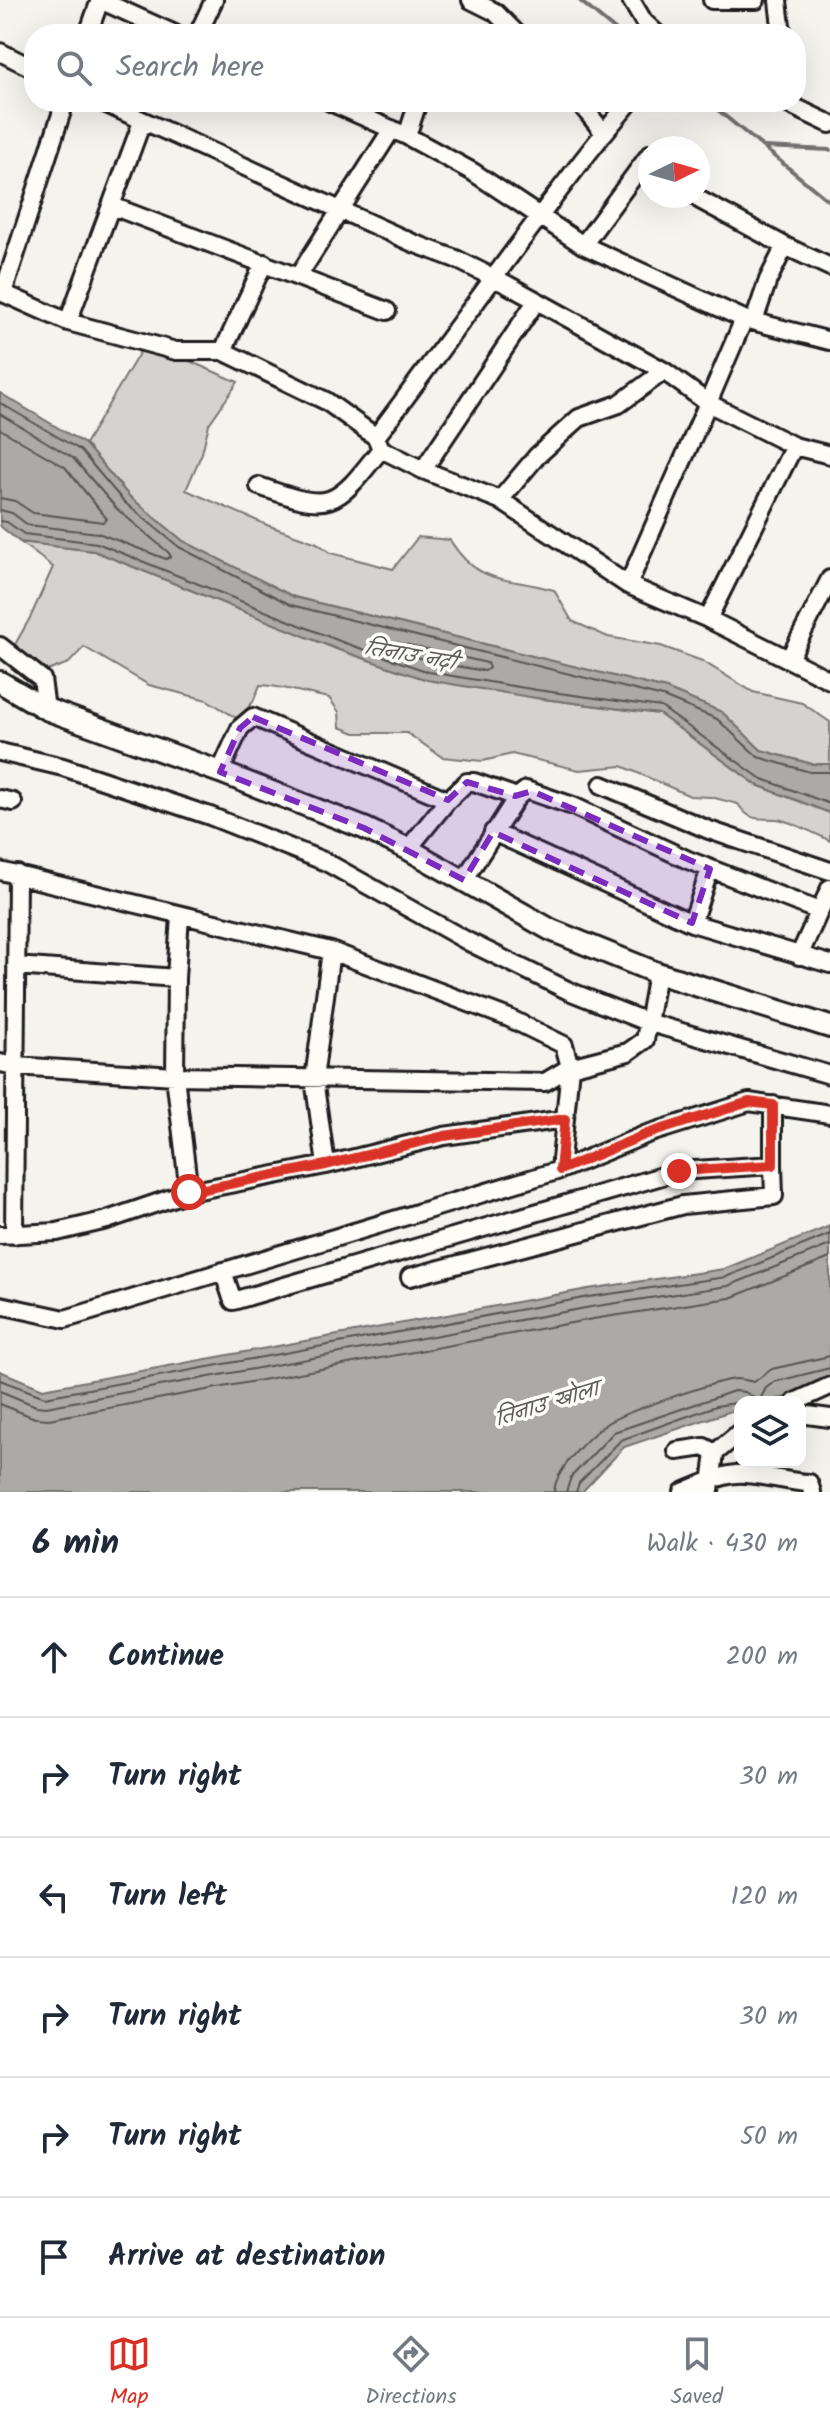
<!DOCTYPE html>
<html lang="en">
<head>
<meta charset="utf-8">
<style>
  body { margin:0; font-family:Kalam,"Playpen Sans Deva",sans-serif; background:#f2f2f3; color:#1f2937 }
  .controls { position:absolute; right:24px; bottom:24px; display:grid; overflow:hidden; border-radius:16px; box-shadow:0 8px 32px #0002 }
  .controls button { width:72px; height:72px; display:grid; place-items:center; padding:0; border:0; border-bottom:2px solid #e0e1e3; background:#fff; color:#1f2937; font:40px sans-serif }
  .compass { position:absolute; left:638px; top:136px; width:72px; height:72px; border-radius:50%; background:#fff; box-shadow:0 8px 32px #0002; rotate:85deg }
  .stop { position:absolute; width:24px; height:24px; margin:-18px; border:6px solid #d93025; border-radius:50%; background:#fff }
  .stop.end { background:#d93025; border-color:#fff; box-shadow:0 2px 8px #0008 }
  .list { margin:0; padding:0; list-style:none }
  h2 { display:flex; justify-content:space-between; align-items:center; height:104px; margin:0; padding:0 32px; font-size:34px }
  h2 small { font-size:26px; font-weight:400; color:#747a83 }
  .list li { display:grid; grid-template-columns:52px 1fr auto; gap:24px; align-items:center; box-sizing:border-box; height:120px; padding:0 32px; border-top:2px solid #e0e1e3 }
  .list b { display:block; font-size:30px; white-space:nowrap }
  .list em { font-size:26px; font-style:normal; color:#747a83 }
  .icon { flex:none; width:44px; height:44px; fill:none; stroke:currentColor; stroke-width:2; stroke-linecap:round; stroke-linejoin:round }
  .map { position:relative; flex:none; width:830px; height:1492px; overflow:hidden }
  .search { position:absolute; background:#fff; box-shadow:0 8px 32px #0002; left:24px; right:24px; top:24px; height:88px; display:flex; align-items:center; gap:20px; box-sizing:border-box; padding:0 28px; border-radius:32px; color:#747a83; font-size:30px }
  .sheet { height:824px; background:#fff }
  nav { display:flex; justify-content:space-around; align-items:center; box-sizing:border-box; height:112px; border-top:2px solid #e0e1e3; background:#fff; font-size:22px; color:#747a83 }
  nav a { display:grid; justify-items:center; gap:4px }
  nav .on { color:#d93025 }
  .map>svg:first-child { display:block }
  .green { fill:#d4d3cf; stroke:#787876; stroke-width:2 }
  .water { fill:#abaaa6; stroke:#72716f; stroke-width:2 }
  .lines { fill:none; stroke-linecap:round; stroke-linejoin:round }
  .shore { stroke:#555553; stroke-width:2 }
  .stream { stroke:#72716f; stroke-width:4 }
  .minor-casing { stroke:#1c1c1c; stroke-width:22 }
  .major-casing { stroke:#1c1c1c; stroke-width:26 }
  .minor { stroke:#fdfcf7; stroke-width:16 }
  .major { stroke:#fdfcf7; stroke-width:20 }
  .route { stroke:#d93025; stroke-width:10 }
  .marked { fill:#7b2cbf; fill-opacity:0.2; stroke:#7b2cbf; stroke-width:6; stroke-dasharray:16 10; stroke-linejoin:round }
  .labels { text-anchor:middle; stroke-width:7; stroke-linejoin:round; paint-order:stroke }
  .water-label { font-size:22px; font-style:italic; fill:#5c5c5a; stroke:#fdfcf7 }
</style>
</head>
<body>
<div class="map">
<svg width="830" height="1492" viewBox="0 0 830 1492">
  <rect width="100%" height="100%" fill="#f4f3ee"/>
  <filter id="ink" filterUnits="userSpaceOnUse"><feTurbulence type="fractalNoise" baseFrequency=".0125" numOctaves="2"/><feDisplacementMap in="SourceGraphic" scale="16" xChannelSelector="R" yChannelSelector="G"/><feConvolveMatrix kernelMatrix="1 2 1 2 8 2 1 2 1" color-interpolation-filters="sRGB"/></filter>
  <g filter="url(#ink)">
    <!-- green -->
    <path class="green" d="M141,350L180,357L238,382L209,424L202,453L186,490L267,525L317,543L331,553L393,569L418,537L450,540C479,587 507,576 554,590L572,621L608,637L661,646L702,661L753,692L802,703L830,722V764H812L761,750L722,712L666,689L294,597L183,541L129,496L85,444Z
      M20,542L94,551L339,650L536,698L659,714L757,785L830,813V841C821,836 785,819 776,819C757,818 750,822 738,804L711,797L690,796L622,766L579,770L512,754L483,761L442,757L407,733H355L340,727L339,712L329,698C306,694 283,686 260,685L253,702L238,719L207,700L149,685L84,647L69,663L44,672L12,650L31,616L53,567Z"/>
    <!-- water -->
    <path class="water" d="M0,393L85,444L129,496L183,541L294,597L666,689L722,712L761,750L812,764H830V813L757,785L659,714L536,698L427,680L339,650L94,551L20,542L0,526Z
      M830,1226V1386L765,1402H740V1408L624,1447L582,1492H0V1371L43,1389L588,1289L724,1269Z"/>
    <g class="lines">
      <!-- shore -->
      <path class="shore" d="M0,403L80,450L124,502L179,547L291,605L663,697L717,719L758,757L810,772H830
        M0,414L73,458L117,509L169,553L171,557L166,559L98,533L28,525L12,513L0,510
        M0,429L65,467L107,519L103,522L33,513L15,501L0,498
        M0,521L7,522L24,534L97,543L342,642L429,672L537,690L661,707L760,778L830,804
        M387,640L487,663L489,668L485,671L431,662L388,647L385,644Z
        M0,1380L45,1397L589,1297L726,1277L830,1234
        M0,1391L36,1406L46,1407L591,1307L728,1286L830,1245
        M0,1404L35,1418L49,1419L593,1319L730,1298L830,1258
        M554,1492C555,1470 588,1437 606,1424C619,1414 718,1380 736,1379C742,1379 748,1381 754,1382L772,1369L830,1356
        M566,1492L571,1477L614,1432L734,1391L745,1392L759,1401L766,1388L774,1382L830,1368
        M576,1492L579,1483L621,1440L716,1406L742,1402"/>
      <!-- stream -->
      <path class="stream" d="M579,0L620,34
        M708,102L830,202
        M764,147L830,150"/>
      <defs>
        <path id="minor" d="M471,0L495,12L517,34
          M631,0L644,22L657,34
          M712,0H756
          M778,1L782,34
          M88,34L100,0L175,34
          M198,34L214,0
          M0,52L34,69
          M65,102L3,293L68,322L176,351H223L326,401L376,437L381,449L423,470L500,500L628,585L708,619L830,680
          M102,102L413,243L456,259L508,285L664,371L708,403L628,585
          M330,102L407,136L473,172L583,245L744,319L708,403L794,446L830,455
          M579,102L604,133L630,102
          M784,102L830,124
          M407,136L418,102
          M700,200L785,246L830,267
          M112,206L387,311
          M583,245L650,154
          M299,275L392,129
          M744,319L830,341
          M754,321L768,280L785,246
          M68,322L142,122
          M223,351L264,263
          M376,437C452,336 525,232 604,133
          M423,470L535,303
          M259,486C331,512 334,509 381,449
          M500,500L537,456L579,418L619,404L664,371
          M708,619L794,446
          M0,646L42,679L46,709
          M789,659L830,579
          M0,752L63,767L210,816L326,862L469,942L569,991L647,1022L830,1075
          M220,772L240,728L253,717L448,800
          M602,785L709,830L830,871
          M0,799L13,802
          M493,832L692,923L830,964
          M408,849L448,800L467,782H474L517,797L526,790L573,806L688,860L819,911
          M0,871L331,951L509,1018L564,1045L570,1067L628,1052L645,1040L657,973
          M464,880L517,797
          M180,915L176,978L175,1076L189,1192
          M692,923L710,869
          M799,956L830,888
          M16,966L176,978
          M0,1063L15,1066L175,1076L545,1082L570,1067
          M326,1165L314,1079L331,951
          M560,1170L570,1067
          M0,1235L57,1232L107,1220L189,1192L326,1165L444,1136L565,1119
          M14,1235L17,874
          M223,1271L233,1301L679,1171L773,1165V1105
          M410,1277L683,1205L774,1196L773,1165
          M0,1305L65,1319L560,1170L647,1134L749,1102L830,1114
          M795,1402L830,1386
          M800,1414L830,1418
          M677,1451L704,1447L715,1453L710,1491
          M715,1453L740,1432
          M683,1492C701,1485 725,1472 745,1474C767,1475 787,1482 809,1483L812,1492"/>
        <path id="major" d="M0,682L46,709L220,772L364,828L408,849L551,930L657,973L830,1027"/>
      </defs>
      <!-- minor casing -->
      <use href="#minor" class="minor-casing"/>
      <!-- major casing -->
      <use href="#major" class="major-casing"/>
      <!-- minor -->
      <use href="#minor" class="minor"/>
      <!-- major -->
      <use href="#major" class="major"/>
    </g>
  </g>
  <g class="lines" filter="url(#ink)">
    <!-- route -->
    <path class="route" d="M189,1192L326,1165L444,1136L565,1119L560,1170L647,1134L749,1102L773,1105V1165L679,1171"/>
  </g>
  <!-- marked area -->
  <path class="marked" d="M253,717L448,800L467,782L515,796L532,791L710,869L692,923L493,832L464,880L364,828L220,772L240,728Z"/>
  <g class="labels">
    <!-- water labels -->
    <g class="water-label">
      <text transform="translate(410 654) rotate(10)" y="8">तिनाउ नदी</text>
      <text transform="translate(546 1403) rotate(-17)" y="8">तिनाउ खोला</text>
    </g>
  </g>
</svg>
<div class="controls">
<button><svg class="icon" aria-label="layers" viewBox="0 0 24 24"><path d="M12 4l9 5-9 5-9-5zM3 14l9 5 9-5"/></svg></button>
</div>
<svg class="compass" viewBox="-18 -18 36 36"><path d="M0-13l5 13h-10z" fill="#e53935"/><path d="M0 13l5-13h-10z" fill="#747a83"/></svg>
<div class="stop" style="left:189px;top:1192px"></div>
<div class="stop end" style="left:679px;top:1171px"></div>
<div class="search"><svg class="icon" aria-label="search" viewBox="0 0 24 24"><circle cx="10" cy="10" r="6"/><path d="M15 15l6 6"/></svg>Search here</div>
</div>
<section class="sheet">
<h2>6 min<small>Walk · 430 m</small></h2>
<ul class="list">
<li><svg class="icon" aria-label="ahead" viewBox="0 0 24 24"><path d="M12 20V5M6 11l6-6 6 6"/></svg><div><b>Continue</b></div><em>200 m</em></li>
<li><svg class="icon" aria-label="right" viewBox="0 0 24 24"><path d="M7 20v-9h11M14 6l5 5-5 5"/></svg><div><b>Turn right</b></div><em>30 m</em></li>
<li><svg class="icon" aria-label="left" viewBox="0 0 24 24"><path d="M17 20v-9H6M10 6l-5 5 5 5"/></svg><div><b>Turn left</b></div><em>120 m</em></li>
<li><svg class="icon" aria-label="right" viewBox="0 0 24 24"><path d="M7 20v-9h11M14 6l5 5-5 5"/></svg><div><b>Turn right</b></div><em>30 m</em></li>
<li><svg class="icon" aria-label="right" viewBox="0 0 24 24"><path d="M7 20v-9h11M14 6l5 5-5 5"/></svg><div><b>Turn right</b></div><em>50 m</em></li>
<li><svg class="icon" aria-label="arrive" viewBox="0 0 24 24"><path d="M6 21V4h12l-3 4 3 4H6"/></svg><div><b>Arrive at destination</b></div></li>
</ul>
</section>
<nav>
<a class="on"><svg class="icon" aria-label="map" viewBox="0 0 24 24"><path d="M3 6l6-2 6 2 6-2v14l-6 2-6-2-6 2zM9 4v14M15 6v14"/></svg>Map</a>
<a><svg class="icon" aria-label="directions" viewBox="0 0 24 24"><path d="M12 3l9 9-9 9-9-9zM9 14v-3h6M13 9l2 2-2 2"/></svg>Directions</a>
<a><svg class="icon" aria-label="saved" viewBox="0 0 24 24"><path d="M7 4h10v16l-5-4-5 4z"/></svg>Saved</a>
</nav>
</body>
</html>
